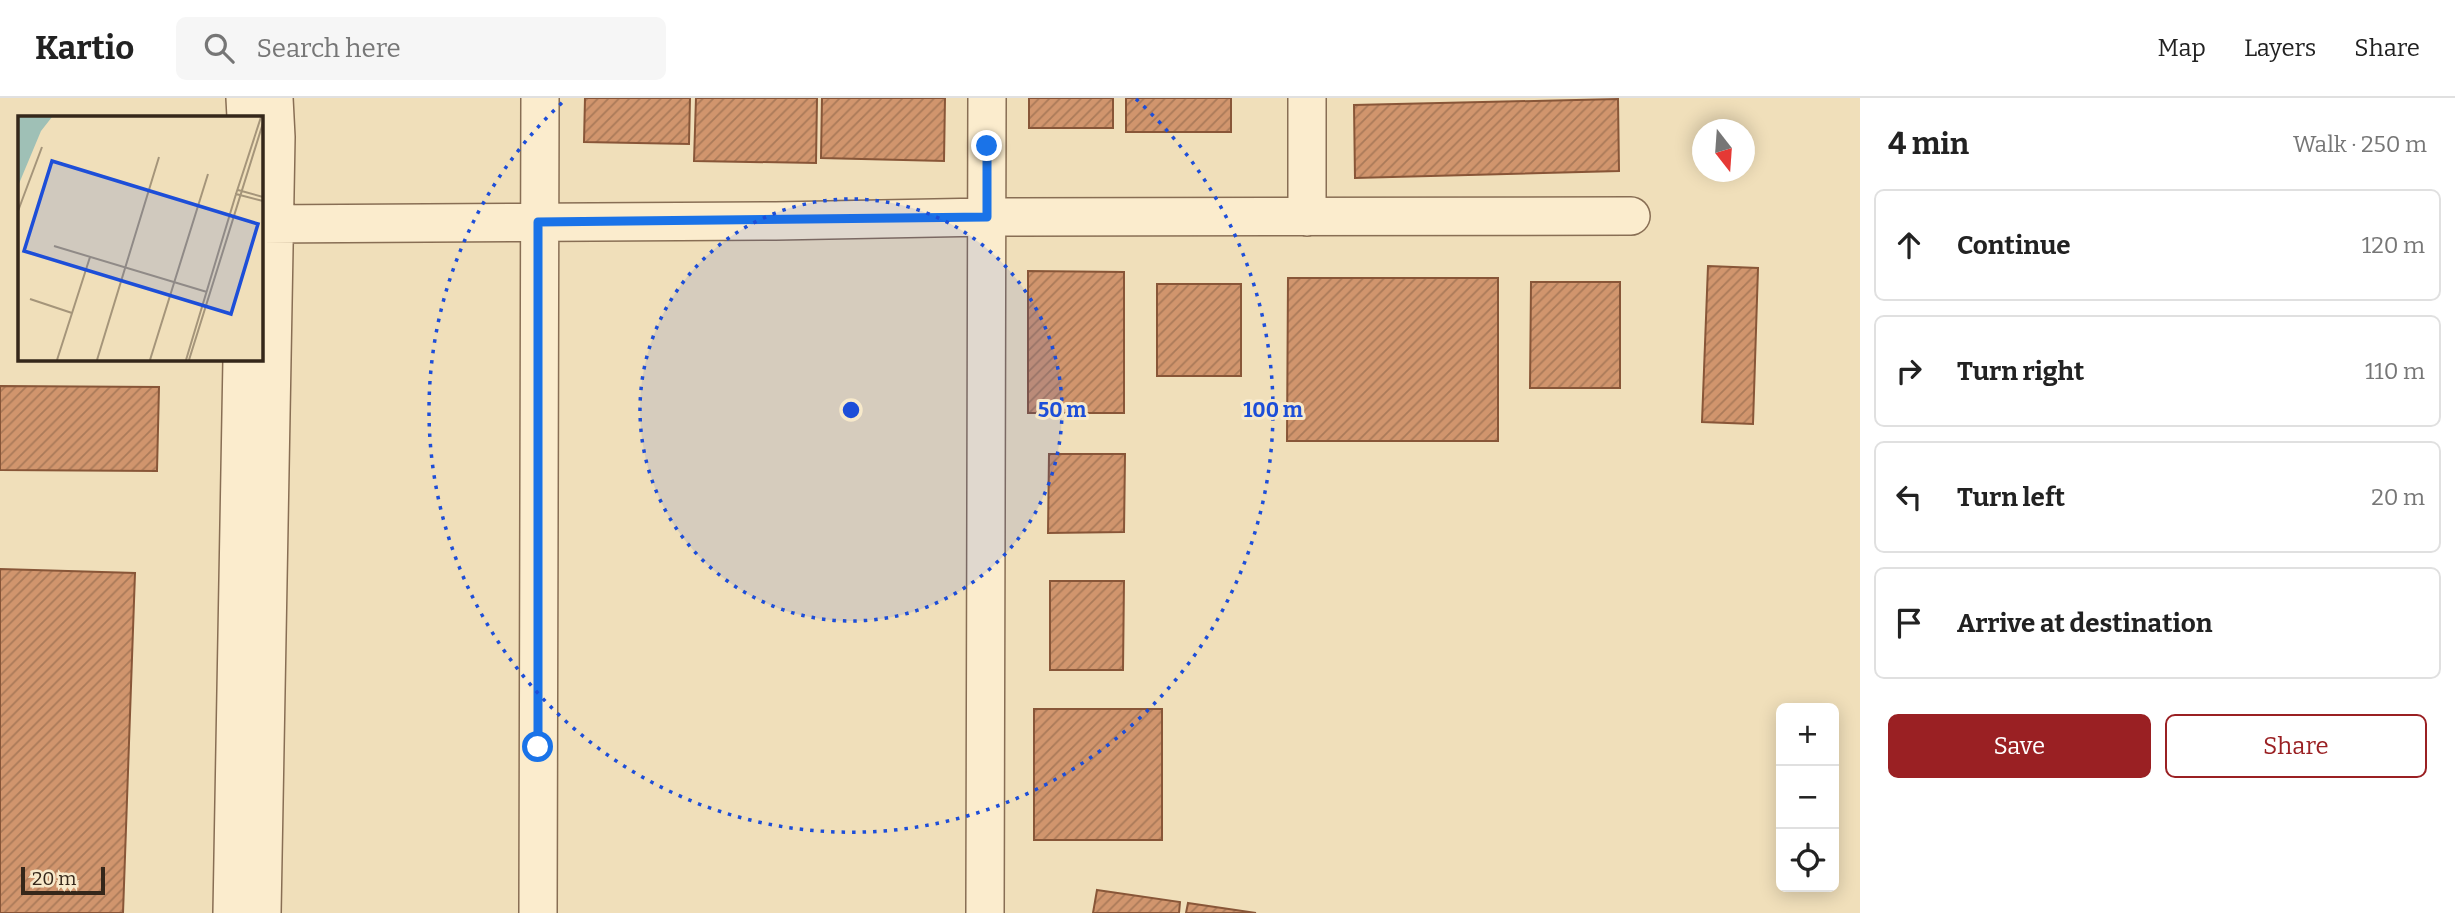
<!DOCTYPE html>
<html lang="en">
<head>
<meta charset="utf-8">
<style>
  body { margin:0; font-family:Bitter,serif; background:#f6f6f6; color:#222 }
  .controls { position:absolute; right:21px; bottom:21px; display:grid; overflow:hidden; border-radius:10px; box-shadow:0 4px 18px #0003 }
  .controls button { width:63px; height:63px; display:grid; place-items:center; padding:0; border:0; border-bottom:2px solid #e0e0e0; background:#fff; color:#222; font:35px sans-serif }
  .compass { position:absolute; left:1692px; top:21px; width:63px; height:63px; border-radius:50%; background:#fff; box-shadow:0 4px 18px #0003; rotate:163deg }
  .scale { position:absolute; left:21px; bottom:18px; width:84px; box-sizing:border-box; padding-left:7px; border:4px solid #35271a; border-top:0; font-size:19px; line-height:24px; white-space:nowrap; color:#35271a; -webkit-text-stroke:5px #f7e9ca; paint-order:stroke }
  .stop { position:absolute; width:21px; height:21px; margin:-16px; border:5px solid #1a73e8; border-radius:50%; background:#fff }
  .stop.end { background:#1a73e8; border-color:#fff; box-shadow:0 2px 7px #0008 }
  .list { margin:0; padding:0; list-style:none }
  h2 { display:flex; justify-content:space-between; align-items:center; height:91px; margin:0; padding:0 28px; font-size:30px }
  h2 small { font-size:23px; font-weight:400; color:#767676 }
  .list li { display:grid; grid-template-columns:46px 1fr auto; gap:21px; align-items:center; box-sizing:border-box; height:112px; margin:0 14px 14px; padding:0 14px; border:2px solid #e0e0e0; border-radius:10px }
  .list b { display:block; font-size:26px; white-space:nowrap }
  .list em { font-size:23px; font-style:normal; color:#767676 }
  .actions { display:flex; gap:14px; padding:21px 28px }
  .actions a { flex:1; padding:16px 0; border:2px solid #9a2023; border-radius:10px; text-align:center; font-size:24px; color:#9a2023 }
  .actions .main { background:#9a2023; color:#fff }
  .icon { flex:none; width:38px; height:38px; fill:none; stroke:currentColor; stroke-width:2; stroke-linecap:round; stroke-linejoin:round }
  .map { position:relative; flex:none; width:1860px; height:815px; overflow:hidden }
  header { display:flex; align-items:center; gap:42px; box-sizing:border-box; height:98px; padding:0 35px; background:#fff; border-bottom:2px solid #e0e0e0 }
  header strong { font-size:33px }
  nav { display:flex; gap:38px; margin-inline-start:auto; font-size:24px }
  .search { width:490px; height:63px; background:#f6f6f6; display:flex; align-items:center; gap:18px; box-sizing:border-box; padding:0 24px; border-radius:10px; color:#767676; font-size:26px }
  main { display:flex }
  aside { flex:1; background:#fff }
  .map>svg:first-child { display:block }
  .building { fill:url(#building-hatch); stroke:#885638; stroke-width:2 }
  .lines { fill:none; stroke-linecap:round; stroke-linejoin:round }
  .minor-casing { stroke:#886e54; stroke-width:40 }
  .minor { stroke:#fbeccd; stroke-width:37 }
  .route { stroke:#1a73e8; stroke-width:9 }
  .ring { fill:none; stroke:#1d4ed8; stroke-width:3.5; stroke-dasharray:3.5 7 }
  .inset-road { fill:none; stroke:#a5957a; stroke-width:2 }
  .view { fill:#1d4ed8; fill-opacity:0.15; stroke:#1d4ed8; stroke-width:3.5 }
  .inset-edge { fill:none; stroke:#35271a; stroke-width:3.5 }
  .centre { fill:#1d4ed8; stroke:#f7e9ca; stroke-width:3.5 }
  .ring-label { font-size:21px; text-anchor:middle; font-weight:bold; fill:#1d4ed8; stroke:#f7e9ca; stroke-width:6; stroke-linejoin:round; paint-order:stroke }
</style>
</head>
<body>
<header>
<strong>Kartio</strong>
<div class="search"><svg class="icon" aria-label="search" viewBox="0 0 24 24"><circle cx="10" cy="10" r="6"/><path d="M15 15l6 6"/></svg>Search here</div>
<nav><a>Map</a><a>Layers</a><a>Share</a></nav>
</header>
<main>
<div class="map">
<svg width="1860" height="815" viewBox="0 0 1860 815">
  <defs>
    <pattern id="building-hatch" width="6" height="6" patternUnits="userSpaceOnUse" patternTransform="scale(1.75)"><rect width="6" height="6" fill="#d1956d"/><path d="M-1 1l2-2M0 6l6-6M5 7l2-2" fill="none" stroke="#aa7a59"/></pattern>
  </defs>
  <rect width="100%" height="100%" fill="#f0dfba"/>
  <!-- building -->
  <path class="building" d="M585,0H690L689,46L584,44Z
    M696,0H817L816,65L694,63Z
    M822,0H945L944,63L821,60Z
    M1029,0H1113V30H1029Z
    M1126,0H1231V34H1126Z
    M1618,1L1619,73L1355,80L1354,7Z
    M1708,168L1758,170L1753,326L1702,324Z
    M1028,173L1124,174V315H1028Z
    M1288,180H1498V343H1287Z
    M1531,184H1620V290H1530Z
    M1157,186H1241V278H1157Z
    M0,288L159,289L157,373L0,372Z
    M1049,356H1125L1124,434L1048,435Z
    M0,471L135,475L123,815H0Z
    M1050,483H1124L1123,572H1050Z
    M1034,611H1162V742H1034Z
    M1097,792L1180,804L1179,815H1093Z
    M1188,805L1256,815H1186Z"/>
  <g class="lines">
    <defs>
      <path id="minor" d="M245,0L246,19
        M1307,119V0
        M261,126L776,123L987,119L1631,118
        M232,815L242,261
        M262,815L276,39L274,0
        M538,815L540,0
        M985,815L987,0"/>
    </defs>
    <!-- minor casing -->
    <use href="#minor" class="minor-casing"/>
    <!-- minor -->
    <use href="#minor" class="minor"/>
  </g>
  <g class="lines">
    <!-- route -->
    <path class="route" d="M538,649V124L987,119V48"/>
  </g>
  <!-- distance rings -->
  <circle cx="851" cy="312" r="211" fill="#1d4ed8" fill-opacity=".12"/>
  <g class="ring">
    <circle cx="851" cy="312" r="211"/>
    <path d="M1136 1A422 422 0 1 1 566 1"/>
  </g>
  <!-- overview -->
  <g transform="translate(18 18)">
    <rect width="245" height="245" fill="#f0dfba"/>
    <path d="M0,1H34L23,15L0,70Z" fill="#9fc0b6"/>
    <path class="inset-road" d="M243,1L218,78L245,85M220,74L245,81M0,95L24,31M36,130L189,176M12,183L54,197M39,244L72,141M79,244L141,41M132,244L190,58M168,244L218,78M171,244L245,7"/>
    <path class="view" d="M34,45L240,108L213,198L6,135Z"/>
    <rect width="245" height="245" class="inset-edge"/>
  </g>
  <circle cx="851" cy="312" r="10" class="centre"/>
  <g class="ring-label">
    <text x="1062" y="319">50 m</text>
    <text x="1273" y="319">100 m</text>
  </g>
</svg>
<div class="controls">
<button>+</button>
<button>−</button>
<button><svg class="icon" aria-label="locate" viewBox="0 0 24 24"><circle cx="12" cy="12" r="6"/><path d="M12 2v4M12 18v4M2 12h4M18 12h4"/></svg></button>
</div>
<svg class="compass" viewBox="-18 -18 36 36"><path d="M0-13l5 13h-10z" fill="#e53935"/><path d="M0 13l5-13h-10z" fill="#767676"/></svg>
<div class="scale">20 m</div>
<div class="stop" style="left:538px;top:649px"></div>
<div class="stop end" style="left:987px;top:48px"></div>
</div>
<aside>
<h2>4 min<small>Walk · 250 m</small></h2>
<ul class="list">
<li><svg class="icon" aria-label="ahead" viewBox="0 0 24 24"><path d="M12 20V5M6 11l6-6 6 6"/></svg><div><b>Continue</b></div><em>120 m</em></li>
<li><svg class="icon" aria-label="right" viewBox="0 0 24 24"><path d="M7 20v-9h11M14 6l5 5-5 5"/></svg><div><b>Turn right</b></div><em>110 m</em></li>
<li><svg class="icon" aria-label="left" viewBox="0 0 24 24"><path d="M17 20v-9H6M10 6l-5 5 5 5"/></svg><div><b>Turn left</b></div><em>20 m</em></li>
<li><svg class="icon" aria-label="arrive" viewBox="0 0 24 24"><path d="M6 21V4h12l-3 4 3 4H6"/></svg><div><b>Arrive at destination</b></div></li>
</ul>
<div class="actions"><a class="main">Save</a><a>Share</a></div>
</aside>
</main>
</body>
</html>
